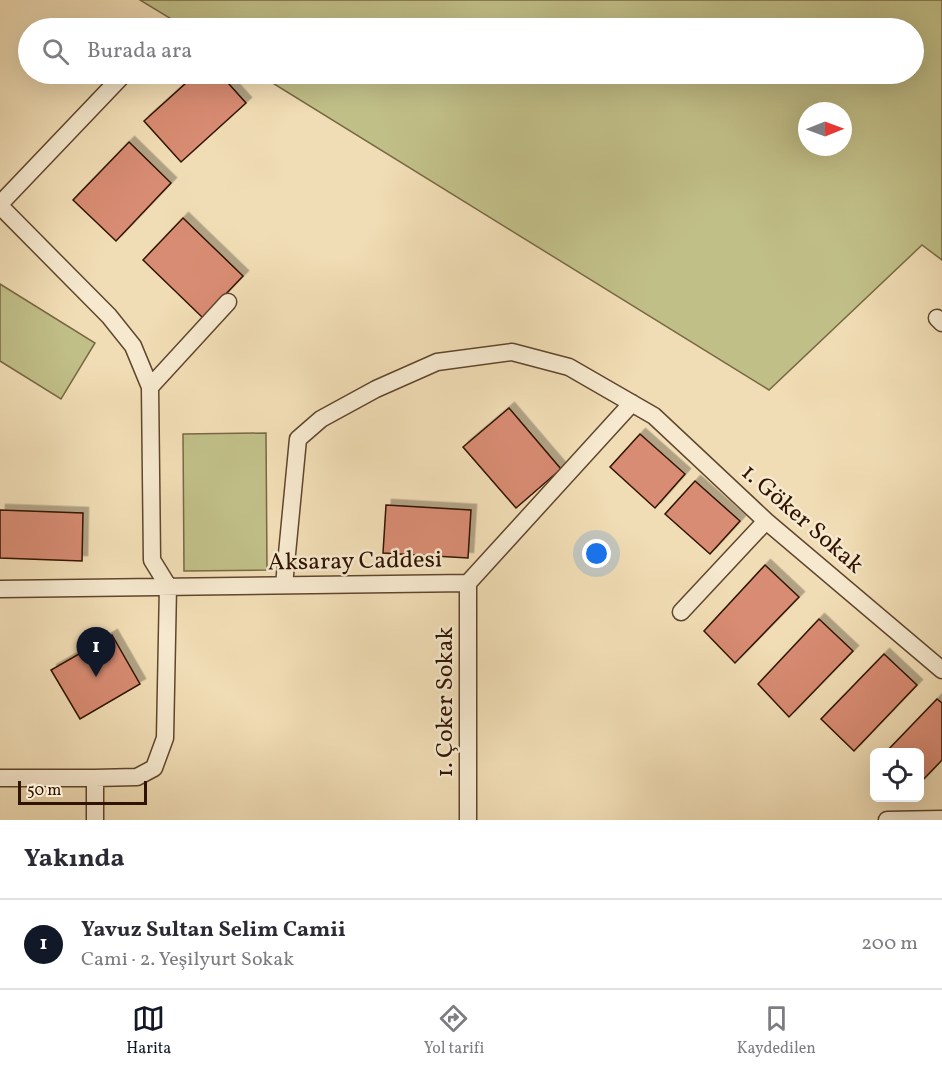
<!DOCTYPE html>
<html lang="tr">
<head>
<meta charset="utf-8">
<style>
  body { margin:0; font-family:Vollkorn,serif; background:#f7f7f7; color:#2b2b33 }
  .controls { position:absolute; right:18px; bottom:18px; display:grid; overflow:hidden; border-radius:9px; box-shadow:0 6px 24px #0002 }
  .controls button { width:54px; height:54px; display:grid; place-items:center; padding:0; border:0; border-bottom:2px solid #e1e1e2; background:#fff; color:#2b2b33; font:30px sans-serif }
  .compass { position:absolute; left:798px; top:102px; width:54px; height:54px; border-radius:50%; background:#fff; box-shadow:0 6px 24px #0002; rotate:89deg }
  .scale { position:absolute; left:18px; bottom:15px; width:129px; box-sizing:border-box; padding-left:6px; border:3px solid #301300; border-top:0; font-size:16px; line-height:21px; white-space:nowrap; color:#301300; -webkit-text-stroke:4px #f6e9cf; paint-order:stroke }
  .you { position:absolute; left:597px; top:554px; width:21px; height:21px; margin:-15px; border:4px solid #fff; border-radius:50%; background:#1a73e8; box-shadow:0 0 0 9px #1a73e833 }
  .badge { display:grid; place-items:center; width:39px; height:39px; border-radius:50%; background:#111827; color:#fff; font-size:20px; font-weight:700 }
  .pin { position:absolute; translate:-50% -50px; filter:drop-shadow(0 2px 3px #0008) }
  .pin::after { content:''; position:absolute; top:32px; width:21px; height:18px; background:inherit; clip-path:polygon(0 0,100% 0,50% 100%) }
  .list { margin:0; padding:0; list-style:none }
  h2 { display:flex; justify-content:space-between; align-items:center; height:78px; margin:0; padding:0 24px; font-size:26px }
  h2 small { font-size:20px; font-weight:400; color:#7c7c81 }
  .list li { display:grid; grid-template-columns:39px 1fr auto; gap:18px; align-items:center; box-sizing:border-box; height:90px; padding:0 24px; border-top:2px solid #e1e1e2 }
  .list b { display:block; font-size:22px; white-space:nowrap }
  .list p { margin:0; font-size:20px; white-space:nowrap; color:#7c7c81 }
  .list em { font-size:20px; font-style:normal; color:#7c7c81 }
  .icon { flex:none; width:33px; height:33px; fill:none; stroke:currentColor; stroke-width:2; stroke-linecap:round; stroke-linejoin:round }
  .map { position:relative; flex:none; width:942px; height:820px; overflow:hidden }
  .search { position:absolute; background:#fff; box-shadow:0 6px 24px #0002; left:18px; right:18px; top:18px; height:66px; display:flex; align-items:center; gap:15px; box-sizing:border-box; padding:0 21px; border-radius:33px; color:#7c7c81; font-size:22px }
  .sheet { height:168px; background:#fff }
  nav { display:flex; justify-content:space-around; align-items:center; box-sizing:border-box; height:84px; border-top:2px solid #e1e1e2; background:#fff; font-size:16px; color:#7c7c81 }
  nav a { display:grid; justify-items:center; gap:3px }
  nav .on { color:#111827 }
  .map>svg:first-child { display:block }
  .green { fill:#c1bf88; stroke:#786944; stroke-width:1.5; fill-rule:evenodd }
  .building { fill:#d88c73; stroke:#301300; stroke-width:1.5; filter:url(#shadow) }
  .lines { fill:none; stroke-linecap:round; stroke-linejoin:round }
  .street-casing { stroke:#60462d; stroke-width:19 }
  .street { stroke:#f6e9cf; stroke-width:16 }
  .labels { text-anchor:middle; stroke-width:5; stroke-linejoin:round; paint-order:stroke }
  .street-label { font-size:24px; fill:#301300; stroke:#f6e9cf }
</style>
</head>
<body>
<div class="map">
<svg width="942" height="820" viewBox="0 0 942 820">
  <defs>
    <filter id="shadow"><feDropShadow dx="5.5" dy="-5.5" stdDeviation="0" flood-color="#0004"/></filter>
  </defs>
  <rect width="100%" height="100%" fill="#f1ddb5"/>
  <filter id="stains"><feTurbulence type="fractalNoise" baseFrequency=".00333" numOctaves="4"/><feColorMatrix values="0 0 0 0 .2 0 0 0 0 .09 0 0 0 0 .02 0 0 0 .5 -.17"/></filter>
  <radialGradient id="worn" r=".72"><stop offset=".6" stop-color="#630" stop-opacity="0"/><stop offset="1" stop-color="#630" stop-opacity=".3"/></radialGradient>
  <!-- green -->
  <path class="green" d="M140,0H942V260L922,245L769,390L258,74H914V28H186ZM807,111H843V147H807Z
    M0,284L95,343L61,399L0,361Z
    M266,433L267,570L184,571L183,434Z"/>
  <!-- building -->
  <path class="building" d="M196,74H220L246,103L181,162L144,121Z
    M129,142L171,183L116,241L73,200Z
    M183,218L243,276L203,318L143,260Z
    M509,408L561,469L516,508L463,447Z
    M640,434L685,474L655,508L610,467Z
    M695,481L740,521L710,554L665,514Z
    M386,505L471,510L468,558L383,553Z
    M0,510L83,513L82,561L0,558Z
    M765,565L799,597L735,663L704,631Z
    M819,619L853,651L789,717L758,684Z
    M112,635L140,684L80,719L51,670Z
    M884,654L917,685L854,751L821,719Z
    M937,699L942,703V760L920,783V752H886Z"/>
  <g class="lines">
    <defs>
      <path id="street" d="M0,204L124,74
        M0,206L109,316L133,346L150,387L152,560L168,586L165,738L154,768L137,777L95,778V820
        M937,318L942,323
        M150,387L228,302
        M284,585L298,439L321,419L376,389L437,362L512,352L569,367L654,416L766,521L942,670
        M0,589L468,583L632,403
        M681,612L766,521
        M0,778H95
        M468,820V583
        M887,820L942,819"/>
    </defs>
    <!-- street casing -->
    <use href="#street" class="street-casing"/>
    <!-- street -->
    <use href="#street" class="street"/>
  </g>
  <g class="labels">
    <!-- street labels -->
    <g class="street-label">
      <text transform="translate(803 518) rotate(41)" y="8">1. Göker Sokak</text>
      <text transform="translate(355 560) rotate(-1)" y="8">Aksaray Caddesi</text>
      <text transform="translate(444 702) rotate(-90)" y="8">1. Çoker Sokak</text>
    </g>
  </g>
  <rect width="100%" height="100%" filter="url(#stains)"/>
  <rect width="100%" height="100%" fill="url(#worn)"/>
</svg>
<div class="controls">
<button><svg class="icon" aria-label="locate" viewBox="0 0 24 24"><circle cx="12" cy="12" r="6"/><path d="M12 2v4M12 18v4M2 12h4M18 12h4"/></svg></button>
</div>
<svg class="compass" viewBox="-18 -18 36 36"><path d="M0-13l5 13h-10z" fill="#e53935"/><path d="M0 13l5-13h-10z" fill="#7c7c81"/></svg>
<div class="scale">50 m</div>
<div class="you"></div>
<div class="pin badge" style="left:96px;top:677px">1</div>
<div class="search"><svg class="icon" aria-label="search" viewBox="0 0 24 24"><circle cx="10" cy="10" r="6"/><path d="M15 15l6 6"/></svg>Burada ara</div>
</div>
<section class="sheet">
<h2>Yakında<small></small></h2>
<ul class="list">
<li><span class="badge">1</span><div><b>Yavuz Sultan Selim Camii</b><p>Cami · 2. Yeşilyurt Sokak</p></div><em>200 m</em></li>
</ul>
</section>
<nav>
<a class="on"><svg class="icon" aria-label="map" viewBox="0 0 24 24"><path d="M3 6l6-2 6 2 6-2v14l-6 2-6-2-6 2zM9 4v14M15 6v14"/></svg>Harita</a>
<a><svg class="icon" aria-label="directions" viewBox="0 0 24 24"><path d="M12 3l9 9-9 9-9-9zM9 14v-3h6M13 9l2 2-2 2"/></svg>Yol tarifi</a>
<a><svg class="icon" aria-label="saved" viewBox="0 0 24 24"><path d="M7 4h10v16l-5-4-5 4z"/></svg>Kaydedilen</a>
</nav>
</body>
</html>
